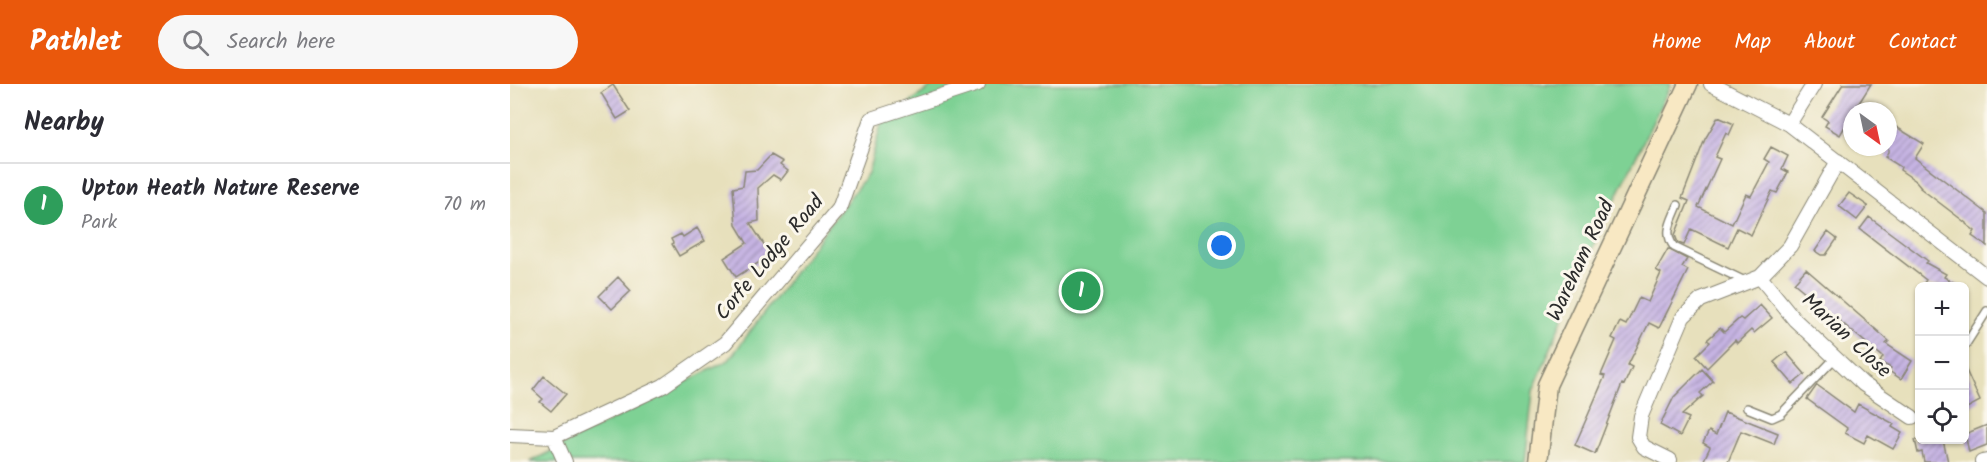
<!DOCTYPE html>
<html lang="en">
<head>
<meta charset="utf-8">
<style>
  body { margin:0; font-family:Kalam,sans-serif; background:#f7f7f7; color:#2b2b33 }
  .controls { position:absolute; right:18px; bottom:18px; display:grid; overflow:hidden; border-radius:9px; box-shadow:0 2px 4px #0004 }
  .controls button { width:54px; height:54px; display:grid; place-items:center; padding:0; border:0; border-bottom:2px solid #e1e1e2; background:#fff; color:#2b2b33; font:30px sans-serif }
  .compass { position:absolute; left:1333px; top:18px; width:54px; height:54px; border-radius:50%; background:#fff; box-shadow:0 2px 4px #0004; rotate:147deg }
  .you { position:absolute; left:712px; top:162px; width:21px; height:21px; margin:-15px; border:4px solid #fff; border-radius:50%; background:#1a73e8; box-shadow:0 0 0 9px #1a73e833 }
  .badge { display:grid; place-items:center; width:39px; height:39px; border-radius:50%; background:#ea580c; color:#fff; font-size:20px; font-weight:700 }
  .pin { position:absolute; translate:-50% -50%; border:3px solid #fff; box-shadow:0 2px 6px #0006 }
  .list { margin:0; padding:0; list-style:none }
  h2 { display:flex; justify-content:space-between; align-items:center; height:78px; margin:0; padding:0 24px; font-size:26px }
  h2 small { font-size:20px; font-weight:400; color:#7c7c81 }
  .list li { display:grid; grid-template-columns:39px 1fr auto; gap:18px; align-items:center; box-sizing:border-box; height:84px; padding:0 24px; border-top:2px solid #e1e1e2 }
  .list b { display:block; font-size:22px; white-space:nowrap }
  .list p { margin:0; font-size:20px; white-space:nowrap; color:#7c7c81 }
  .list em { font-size:20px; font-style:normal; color:#7c7c81 }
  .icon { flex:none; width:33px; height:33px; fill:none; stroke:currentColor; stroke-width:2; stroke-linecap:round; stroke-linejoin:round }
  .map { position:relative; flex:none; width:1477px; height:378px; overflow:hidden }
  header { display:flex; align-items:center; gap:36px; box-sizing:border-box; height:84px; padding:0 30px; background:#ea580c; color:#fff }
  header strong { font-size:28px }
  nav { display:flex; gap:33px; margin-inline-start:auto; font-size:21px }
  .search { width:420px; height:54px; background:#f7f7f7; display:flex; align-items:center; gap:15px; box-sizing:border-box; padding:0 21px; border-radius:33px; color:#7c7c81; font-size:22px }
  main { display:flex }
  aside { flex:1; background:#fff }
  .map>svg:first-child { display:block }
  .green { fill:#7ed194; stroke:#547e60; stroke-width:1.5 }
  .building { fill:url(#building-hatch) }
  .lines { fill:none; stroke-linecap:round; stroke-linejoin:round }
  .lane-casing { stroke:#898674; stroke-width:10 }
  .street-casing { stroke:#898674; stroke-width:16 }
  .secondary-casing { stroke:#898674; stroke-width:21 }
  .lane { stroke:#fff; stroke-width:7 }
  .street { stroke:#fff; stroke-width:14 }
  .secondary { stroke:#f8e8c3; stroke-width:18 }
  .labels { text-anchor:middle; stroke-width:6; stroke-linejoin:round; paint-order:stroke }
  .street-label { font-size:21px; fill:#2b2b2b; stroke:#fbf7ec }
</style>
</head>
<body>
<header>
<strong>Pathlet</strong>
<div class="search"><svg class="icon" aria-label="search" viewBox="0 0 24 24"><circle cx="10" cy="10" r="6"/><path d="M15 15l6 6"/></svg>Search here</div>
<nav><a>Home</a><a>Map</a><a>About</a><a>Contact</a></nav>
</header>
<main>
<aside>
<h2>Nearby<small></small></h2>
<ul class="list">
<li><span class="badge" style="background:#2e9e5b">1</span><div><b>Upton Heath Nature Reserve</b><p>Park</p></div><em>70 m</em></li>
</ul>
</aside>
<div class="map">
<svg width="1477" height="378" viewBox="0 0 1477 378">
  <defs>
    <pattern id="building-hatch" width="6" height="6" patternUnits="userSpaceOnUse" patternTransform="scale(1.5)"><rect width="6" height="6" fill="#c6b4e3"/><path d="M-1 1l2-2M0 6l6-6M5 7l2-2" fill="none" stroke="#a193b8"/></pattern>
  </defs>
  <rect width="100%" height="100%" fill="#fbf7ec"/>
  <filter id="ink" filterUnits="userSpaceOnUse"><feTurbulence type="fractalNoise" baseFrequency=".0167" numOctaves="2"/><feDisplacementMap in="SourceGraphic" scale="12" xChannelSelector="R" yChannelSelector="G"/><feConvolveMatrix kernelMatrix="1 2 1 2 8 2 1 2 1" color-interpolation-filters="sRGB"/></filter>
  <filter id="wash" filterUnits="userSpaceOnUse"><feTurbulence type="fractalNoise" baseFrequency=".008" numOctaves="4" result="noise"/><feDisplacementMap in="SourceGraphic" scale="24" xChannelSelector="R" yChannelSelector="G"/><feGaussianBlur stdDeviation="1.35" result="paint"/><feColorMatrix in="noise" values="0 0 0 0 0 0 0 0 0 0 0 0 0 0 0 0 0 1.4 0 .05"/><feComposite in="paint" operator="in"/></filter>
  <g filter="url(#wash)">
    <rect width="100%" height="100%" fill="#e7e0bc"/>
    <!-- green -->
    <path class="green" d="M425,0H1161L1085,158L1023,307L1015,378H20L219,276L358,89L371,40Z"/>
    <g id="blocks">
      <!-- building -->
      <path class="building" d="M1333,0H1361L1344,27H1342V30L1330,51L1315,42L1318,37L1312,33Z
        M103,1L120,27L107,35L91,9Z
        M1208,33L1224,40L1219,51L1216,49L1205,73L1210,75L1188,123L1222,140L1236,110L1241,112L1259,78L1254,75L1261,63L1278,72L1272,85L1278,88L1267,109L1262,107L1241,151L1227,144L1218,163L1181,145L1174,161L1168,159L1165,151L1179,117L1172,114L1195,55Z
        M1378,38L1414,60L1405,74L1477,129V162L1462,152L1465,147L1456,140V139L1410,104L1411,103L1406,97L1390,86L1391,83L1375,73L1378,68Z
        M261,71L273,78L270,81L278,87L271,96L263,91L248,104L249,137L240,139L261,171L226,193L214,174L237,159L226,141L223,104L233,102L235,87L247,86Z
        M1339,109L1358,122L1347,136L1329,122Z
        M1359,133L1418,177L1416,179L1436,190L1434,193L1450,202H1412L1416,196L1350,145Z
        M187,144L195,157L169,172L162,160L163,159L161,155L171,150L173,153Z
        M1318,148L1327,155L1316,171H1311L1305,167Z
        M1158,165L1177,175L1172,183L1178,186L1149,244L1139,239L1118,281L1122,283L1114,301L1112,300L1085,370L1065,361L1095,292L1091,291L1106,256L1102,254L1110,238L1116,241L1129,214L1138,218L1151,189L1146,186Z
        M1296,185L1379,257L1376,260L1402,277L1391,295L1379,287L1381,284L1370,278L1373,273L1284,199Z
        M108,193L121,207L102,225L89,212Z
        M1250,221L1262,234L1244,249L1241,246L1227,259L1225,256L1197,284L1186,272L1200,258L1197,256L1210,244L1214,248L1230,234L1233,236Z
        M1276,268L1295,290L1283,300L1264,278Z
        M1455,284L1470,317L1455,325Z
        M1192,285L1203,297L1190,309L1193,312L1172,331L1179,334L1170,352L1150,341L1164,313Z
        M34,292L56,310L41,327L30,318L33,315L23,306Z
        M1307,301L1344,328L1348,320L1384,340L1382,343L1392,349L1383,365L1358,351L1354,359L1335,349L1337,344L1297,315Z
        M1215,328L1268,349L1264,360L1231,347L1218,378H1193L1200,363L1193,359L1199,347L1206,351Z
        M1477,341V361L1459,368L1455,350Z
        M1405,356H1433L1438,378H1414L1412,368L1408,369Z"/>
    </g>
  </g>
  <g filter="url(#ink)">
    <use href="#blocks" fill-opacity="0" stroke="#898674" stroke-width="1.5"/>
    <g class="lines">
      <defs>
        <path id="lane" d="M1168,121C1162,137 1153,148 1164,163L1237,198
          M1456,260L1477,227
          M1237,324L1262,334L1271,330L1326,273"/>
        <path id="street" d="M1201,0L1279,40L1477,193
          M1279,40L1304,0
          M1250,193L1285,236L1353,300L1402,333
          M0,351L44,353L55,378
          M44,353L153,302L215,259L329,125L361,35L468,0
          M1160,376L1134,363L1128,353L1131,332L1173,233L1191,216L1250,193L1280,162L1328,77
          M1472,378L1477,377"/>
        <path id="secondary" d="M1028,378L1037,301L1178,0"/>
      </defs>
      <!-- lane casing -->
      <use href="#lane" class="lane-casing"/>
      <!-- street casing -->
      <use href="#street" class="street-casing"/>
      <!-- secondary casing -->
      <use href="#secondary" class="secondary-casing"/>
      <!-- lane -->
      <use href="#lane" class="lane"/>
      <!-- street -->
      <use href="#street" class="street"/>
      <!-- secondary -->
      <use href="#secondary" class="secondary"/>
    </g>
  </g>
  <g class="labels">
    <!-- street labels -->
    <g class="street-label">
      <text transform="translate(259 173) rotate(-50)" y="7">Corfe Lodge Road</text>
      <text transform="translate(1070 176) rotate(-65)" y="7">Wareham Road</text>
      <text transform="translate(1337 251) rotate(43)" y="7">Marian Close</text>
    </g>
  </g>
</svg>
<div class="controls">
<button>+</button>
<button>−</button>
<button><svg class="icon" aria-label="locate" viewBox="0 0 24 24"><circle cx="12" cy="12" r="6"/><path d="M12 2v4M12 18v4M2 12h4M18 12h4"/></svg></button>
</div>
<svg class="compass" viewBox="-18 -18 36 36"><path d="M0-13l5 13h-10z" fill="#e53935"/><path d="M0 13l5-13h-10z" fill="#7c7c81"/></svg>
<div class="you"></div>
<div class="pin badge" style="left:571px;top:207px;background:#2e9e5b">1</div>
</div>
</main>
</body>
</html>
